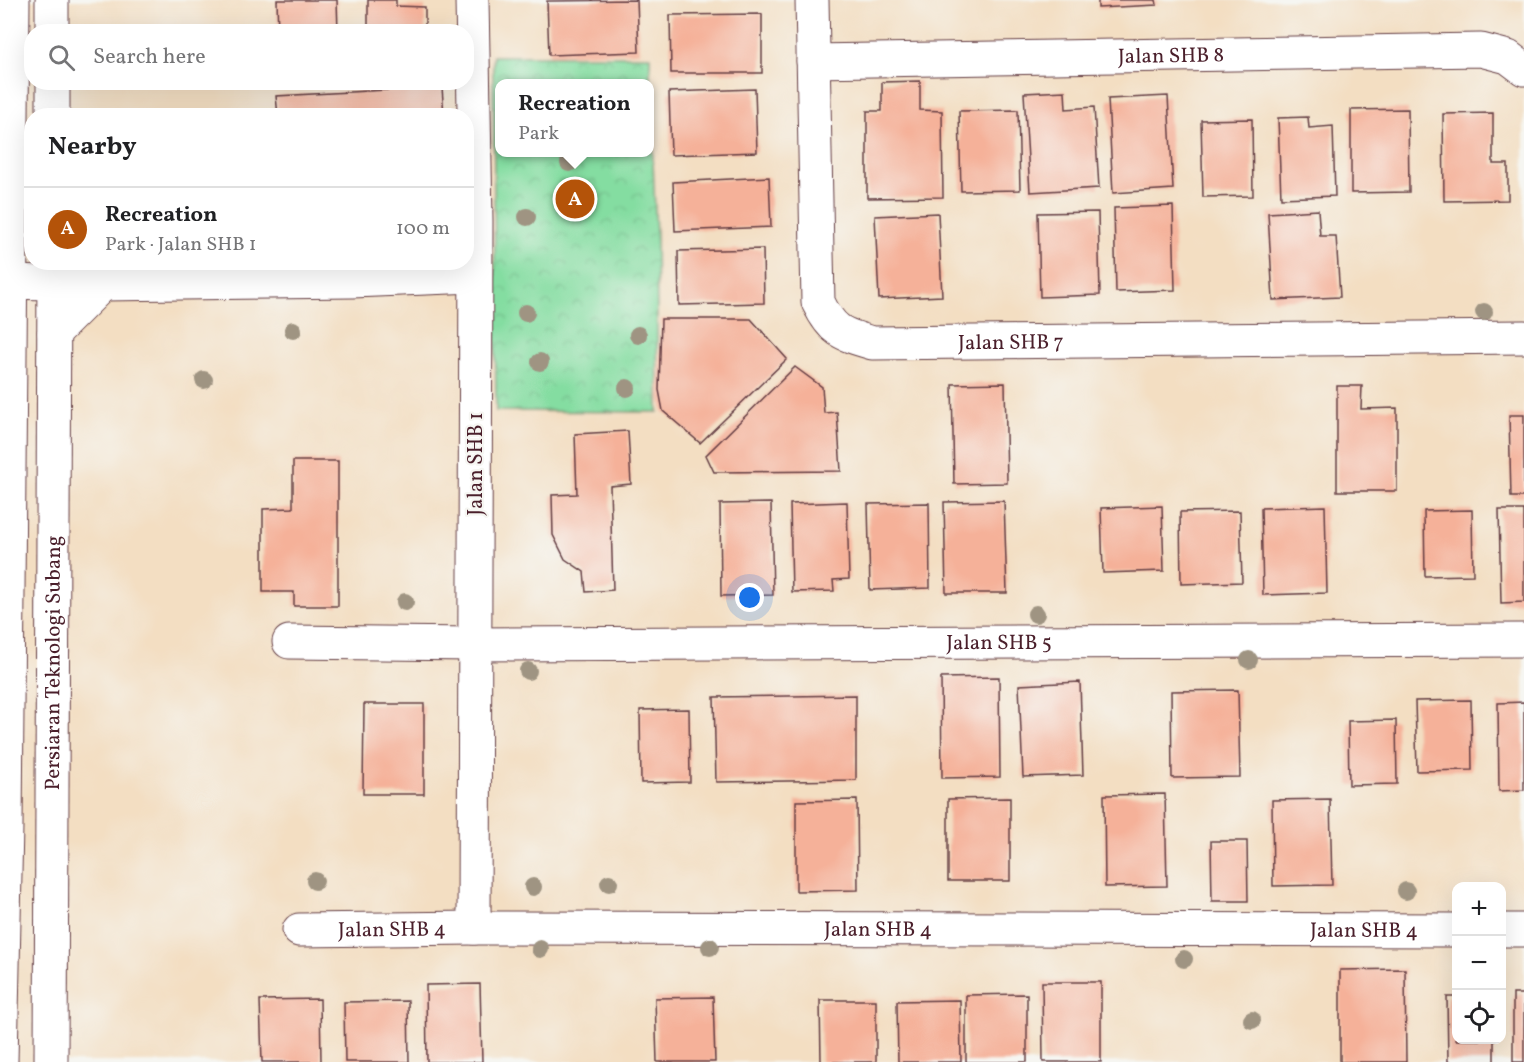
<!DOCTYPE html>
<html lang="en">
<head>
<meta charset="utf-8">
<style>
  body { margin:0; font-family:Vollkorn,serif; background:#f6f6f6; color:#202124 }
  .controls { position:absolute; right:18px; bottom:18px; display:grid; overflow:hidden; border-radius:12px; box-shadow:0 6px 24px #0002 }
  .controls button { width:54px; height:54px; display:grid; place-items:center; padding:0; border:0; border-bottom:2px solid #e0e0e0; background:#fff; color:#202124; font:30px sans-serif }
  .you { position:absolute; left:750px; top:598px; width:21px; height:21px; margin:-15px; border:4px solid #fff; border-radius:50%; background:#1a73e8; box-shadow:0 0 0 9px #1a73e833 }
  .badge { display:grid; place-items:center; width:39px; height:39px; border-radius:50%; background:#b45309; color:#fff; font-size:20px; font-weight:700 }
  .pin { position:absolute; translate:-50% -50%; border:3px solid #fff; box-shadow:0 2px 6px #0006 }
  .popup { position:absolute; left:495px; top:79px; width:159px; height:78px; box-sizing:border-box; display:grid; place-content:center; border-radius:12px; background:#fff; filter:drop-shadow(0 2px 4px #0005); font-size:20px; white-space:nowrap; color:#757577 }
  .popup b { font-size:22px; color:#202124 }
  .popup::after { content:''; position:absolute; left:50%; top:100%; margin-left:-12px; border:12px solid transparent; border-top-color:#fff }
  .list { margin:0; padding:0; list-style:none }
  h2 { display:flex; justify-content:space-between; align-items:center; height:78px; margin:0; padding:0 24px; font-size:26px }
  h2 small { font-size:20px; font-weight:400; color:#757577 }
  .list li { display:grid; grid-template-columns:39px 1fr auto; gap:18px; align-items:center; box-sizing:border-box; height:84px; padding:0 24px; border-top:2px solid #e0e0e0 }
  .list b { display:block; font-size:22px; white-space:nowrap }
  .list p { margin:0; font-size:20px; white-space:nowrap; color:#757577 }
  .list em { font-size:20px; font-style:normal; color:#757577 }
  .icon { flex:none; width:33px; height:33px; fill:none; stroke:currentColor; stroke-width:2; stroke-linecap:round; stroke-linejoin:round }
  .map { position:relative; flex:none; width:1524px; height:1062px; overflow:hidden }
  .search { position:absolute; background:#fff; box-shadow:0 6px 24px #0002; left:24px; top:24px; width:450px; height:66px; display:flex; align-items:center; gap:15px; box-sizing:border-box; padding:0 21px; border-radius:24px; color:#757577; font-size:22px }
  .panel { position:absolute; background:#fff; box-shadow:0 6px 24px #0002; left:24px; top:108px; width:450px; height:162px; border-radius:24px }
  .map>svg:first-child { display:block }
  .park { fill:url(#park-crowns); stroke:#677e66; stroke-width:1.5 }
  .building { fill:#f5b199 }
  .lines { fill:none; stroke-linecap:round; stroke-linejoin:round }
  .minor-casing { stroke:#633c42; stroke-width:35 }
  .major-casing { stroke:#633c42; stroke-width:35 }
  .minor { stroke:#fff; stroke-width:33 }
  .major { stroke:#fff; stroke-width:33 }
  .tree { fill:#9f9482 }
  .labels { text-anchor:middle; stroke-width:4.5; stroke-linejoin:round; paint-order:stroke }
  .street-label { font-size:21px; fill:#4a1f2b; stroke:#f6f6f2 }
</style>
</head>
<body>
<div class="map">
<svg width="1524" height="1062" viewBox="0 0 1524 1062">
  <defs>
    <pattern id="park-crowns" width="20" height="18" patternUnits="userSpaceOnUse" patternTransform="scale(1.5)"><rect width="20" height="18" fill="#84dda1"/><path d="M2 6a3 3 0 1 1 6 0M12 15a3 3 0 1 1 6 0" fill="none" stroke="#74bd8b"/></pattern>
  </defs>
  <rect width="100%" height="100%" fill="#f6f6f2"/>
  <filter id="ink" filterUnits="userSpaceOnUse"><feTurbulence type="fractalNoise" baseFrequency=".0167" numOctaves="2"/><feDisplacementMap in="SourceGraphic" scale="12" xChannelSelector="R" yChannelSelector="G"/><feConvolveMatrix kernelMatrix="1 2 1 2 8 2 1 2 1" color-interpolation-filters="sRGB"/></filter>
  <filter id="wash" filterUnits="userSpaceOnUse"><feTurbulence type="fractalNoise" baseFrequency=".008" numOctaves="4" result="noise"/><feDisplacementMap in="SourceGraphic" scale="24" xChannelSelector="R" yChannelSelector="G"/><feGaussianBlur stdDeviation="1.35" result="paint"/><feColorMatrix in="noise" values="0 0 0 0 0 0 0 0 0 0 0 0 0 0 0 0 0 1.4 0 .05"/><feComposite in="paint" operator="in"/></filter>
  <g filter="url(#wash)">
    <rect width="100%" height="100%" fill="#f3dec2"/>
    <!-- park -->
    <path class="park" d="M493,56H650V83H500V152H650V85L656,236L658,412L496,411Z"/>
    <g id="blocks">
      <!-- building -->
      <path class="building" d="M277,0H337L338,32H278Z
        M368,0H396V6L425,7V32H368Z
        M637,0L639,52L549,55L547,1Z
        M1098,0H1156L1157,5L1098,8Z
        M762,14V73H671L670,15Z
        M920,81V110L942,111L943,197L867,198V111H882V82Z
        M442,87L444,116H278L276,96Z
        M755,89L757,152L671,155L669,92Z
        M1065,91L1066,109L1094,107L1099,188L1030,192L1024,93Z
        M1168,96L1173,189L1113,193L1108,99Z
        M1408,109L1409,192L1351,193V110Z
        M1018,110L1020,190L961,191L959,111Z
        M1493,113V164H1508V200L1444,201L1443,114Z
        M1308,117L1309,128L1333,126L1335,196L1281,198L1278,118Z
        M1252,119L1253,196L1203,197L1201,120Z
        M769,177L771,227L675,231L673,182Z
        M1173,206L1175,290L1116,292L1114,208Z
        M1318,210L1320,236H1336L1340,297L1273,300L1268,213Z
        M1098,212L1100,295L1040,297L1038,213Z
        M938,213L942,296L879,299L875,216Z
        M763,249L764,303L679,305L678,251Z
        M661,319H751L787,359L700,443L663,411L659,390Z
        M795,367L822,387L824,413L837,412L841,471L714,472L706,455Z
        M1005,383L1007,483L954,484L952,384Z
        M1337,386H1362L1361,409L1397,408V491H1337Z
        M1509,415H1524V497H1511Z
        M628,431L631,484L610,486L613,590L586,592L584,572L565,559L553,535L552,495L577,494L575,434Z
        M293,461H338V606H294V592H263V509L293,508Z
        M1004,501L1007,593H946L944,502Z
        M847,502L849,579L833,580L834,591L792,592L790,504Z
        M771,503L773,595L721,596L720,504Z
        M929,503L930,588L870,590L868,504Z
        M1162,506L1164,571L1103,573L1101,508Z
        M1325,506L1327,593L1263,595L1261,508Z
        M1472,510L1473,575L1425,576L1424,511Z
        M1499,510H1524V602L1501,603Z
        M1240,511L1242,582L1181,584L1180,512Z
        M999,677L1000,777L942,778L941,678Z
        M1080,682L1083,775L1023,777L1019,685Z
        M1238,690L1240,777L1172,778L1171,691Z
        M856,695V780L716,782L714,697Z
        M1471,700L1472,770L1417,771L1415,701Z
        M1524,702V790L1499,791L1498,703Z
        M364,704H424V794H363Z
        M689,709L690,782L641,783L640,710Z
        M1396,720L1397,784L1349,785L1348,721Z
        M1165,794L1167,886L1105,887L1104,795Z
        M1010,798V881H948V799Z
        M1330,799L1332,885L1273,886L1272,800Z
        M857,800L858,890L796,891V801Z
        M1211,841H1247L1248,901H1212Z
        M1405,969L1406,1062H1340V970Z
        M1042,982H1101V1062H1043Z
        M480,984L482,1062H427L426,985Z
        M1027,994V1062H966V995Z
        M1513,994H1524V1062H1513Z
        M713,997L715,1062H657L655,998Z
        M1447,997H1456V1040H1494V1062H1448Z
        M320,999L321,1062H262L260,1000Z
        M820,1000H876V1062H821Z
        M960,1000L961,1062H898L897,1001Z
        M408,1001L409,1062H345L344,1002Z"/>
    </g>
  </g>
  <g filter="url(#ink)">
    <use href="#blocks" fill-opacity="0" stroke="#633c42" stroke-width="1.5"/>
    <g class="lines">
      <defs>
        <g id="minor">
          <path d="M472,0L476,221L474,928"/>
          <path id="s1" d="M812,0L818,302C832,331 841,334 872,343L1524,337"/>
          <path id="s2" d="M813,61L1481,50L1508,57L1524,69"/>
          <path d="M0,282L103,284L352,281L475,276"/>
          <path id="s3" d="M289,642L474,644L1524,640"/>
          <path id="s4" d="M299,930L474,928L1456,930"/>
          <path d="M1502,930H1524"/>
        </g>
        <g id="major">
          <path d="M52,0V32"/>
          <path d="M53,82V116"/>
          <path d="M54,333L103,284"/>
          <path d="M1,1062L6,826L13,0"/>
          <path id="s5" d="M51,1062L54,262"/>
        </g>
      </defs>
      <!-- minor casing -->
      <use href="#minor" class="minor-casing"/>
      <!-- major casing -->
      <use href="#major" class="major-casing"/>
      <!-- minor -->
      <use href="#minor" class="minor"/>
      <!-- major -->
      <use href="#major" class="major"/>
    </g>
    <!-- trees -->
    <g class="tree">
      <circle cx="569" cy="163" r="9"/>
      <circle cx="527" cy="217" r="9"/>
      <circle cx="1484" cy="312" r="9"/>
      <circle cx="526" cy="313" r="9"/>
      <circle cx="293" cy="330" r="9"/>
      <circle cx="638" cy="335" r="9"/>
      <circle cx="540" cy="362" r="9"/>
      <circle cx="204" cy="380" r="9"/>
      <circle cx="627" cy="388" r="9"/>
      <circle cx="405" cy="602" r="9"/>
      <circle cx="1036" cy="614" r="9"/>
      <circle cx="1249" cy="660" r="9"/>
      <circle cx="528" cy="671" r="9"/>
      <circle cx="315" cy="881" r="9"/>
      <circle cx="609" cy="883" r="9"/>
      <circle cx="533" cy="887" r="9"/>
      <circle cx="1406" cy="891" r="9"/>
      <circle cx="710" cy="947" r="9"/>
      <circle cx="540" cy="949" r="9"/>
      <circle cx="1184" cy="959" r="9"/>
      <circle cx="1252" cy="1020" r="9"/>
    </g>
  </g>
  <g class="labels">
    <!-- street labels -->
    <g class="street-label">
      <text dy="7" stroke="none"><textPath href="#s2" startOffset="358">Jalan SHB 8</textPath></text>
      <text dy="7" stroke="none"><textPath href="#s1" startOffset="512">Jalan SHB 7</textPath></text>
      <text transform="translate(475 464) rotate(-90)" y="7">Jalan SHB 1</text>
      <text dy="7" stroke="none"><textPath href="#s3" startOffset="710">Jalan SHB 5</textPath></text>
      <text dy="7" stroke="none"><textPath href="#s5" startOffset="399">Persiaran Teknologi Subang</textPath></text>
      <text dy="7" stroke="none"><textPath href="#s4" startOffset="93">Jalan SHB 4</textPath></text>
      <text dy="7" stroke="none"><textPath href="#s4" startOffset="579">Jalan SHB 4</textPath></text>
      <text dy="7" stroke="none"><textPath href="#s4" startOffset="1065">Jalan SHB 4</textPath></text>
    </g>
  </g>
</svg>
<div class="controls">
<button>+</button>
<button>−</button>
<button><svg class="icon" aria-label="locate" viewBox="0 0 24 24"><circle cx="12" cy="12" r="6"/><path d="M12 2v4M12 18v4M2 12h4M18 12h4"/></svg></button>
</div>
<div class="you"></div>
<div class="pin badge" style="left:575px;top:199px">A</div>
<div class="popup"><b>Recreation</b>Park</div>
<div class="search"><svg class="icon" aria-label="search" viewBox="0 0 24 24"><circle cx="10" cy="10" r="6"/><path d="M15 15l6 6"/></svg>Search here</div>
<section class="panel">
<h2>Nearby<small></small></h2>
<ul class="list">
<li><span class="badge">A</span><div><b>Recreation</b><p>Park · Jalan SHB 1</p></div><em>100 m</em></li>
</ul>
</section>
</div>
</body>
</html>
